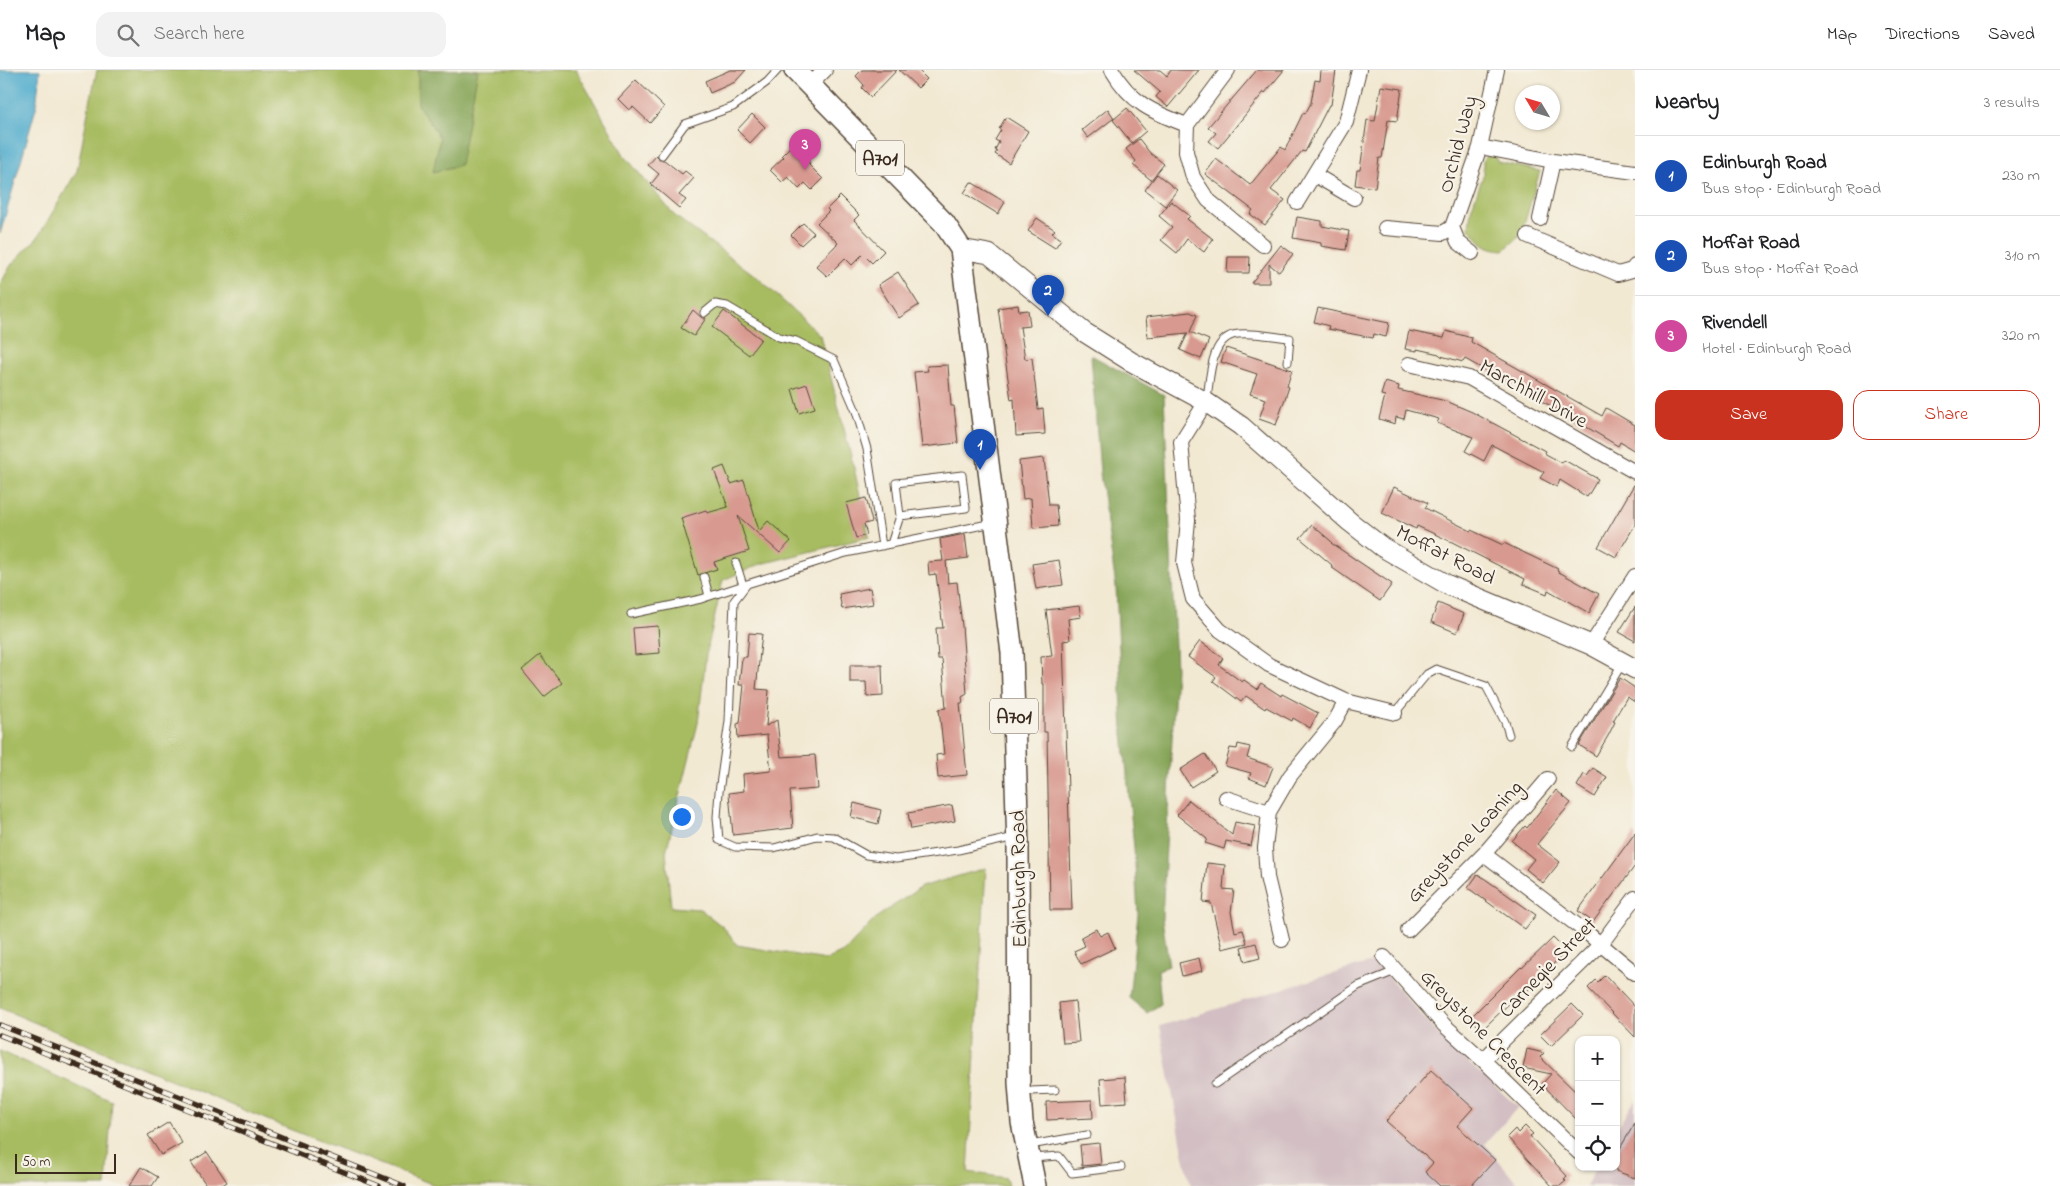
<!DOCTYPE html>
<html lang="en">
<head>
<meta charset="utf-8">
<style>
  body { margin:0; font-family:"Indie Flower",sans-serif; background:#f2f2f2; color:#202124 }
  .controls { position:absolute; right:15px; bottom:15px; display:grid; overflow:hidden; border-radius:10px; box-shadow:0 1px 4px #0004 }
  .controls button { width:45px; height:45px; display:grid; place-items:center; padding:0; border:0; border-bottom:1px solid #e0e0e0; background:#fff; color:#202124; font:25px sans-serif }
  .compass { position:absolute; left:1515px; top:15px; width:45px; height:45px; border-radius:50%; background:#fff; box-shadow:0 1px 4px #0004; rotate:308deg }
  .scale { position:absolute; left:15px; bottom:12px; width:101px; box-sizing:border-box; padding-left:5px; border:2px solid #3b2a1e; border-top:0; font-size:14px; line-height:18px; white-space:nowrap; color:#3b2a1e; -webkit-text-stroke:4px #f7f3e8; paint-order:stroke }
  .you { position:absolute; left:681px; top:746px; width:18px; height:18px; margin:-12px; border:4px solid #fff; border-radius:50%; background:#1a73e8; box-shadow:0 0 0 8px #1a73e833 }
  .badge { display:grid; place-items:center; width:32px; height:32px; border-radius:50%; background:#c8321e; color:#fff; font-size:16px; font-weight:700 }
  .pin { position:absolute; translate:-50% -41px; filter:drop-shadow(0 1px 2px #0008) }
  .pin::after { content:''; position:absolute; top:26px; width:18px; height:15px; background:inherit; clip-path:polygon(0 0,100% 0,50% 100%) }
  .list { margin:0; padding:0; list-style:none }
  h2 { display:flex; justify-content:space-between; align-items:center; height:65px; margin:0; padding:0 20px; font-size:21px }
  h2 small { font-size:16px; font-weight:400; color:#757577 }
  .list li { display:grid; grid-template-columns:32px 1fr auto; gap:15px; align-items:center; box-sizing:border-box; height:80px; padding:0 20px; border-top:1px solid #e0e0e0 }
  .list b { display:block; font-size:19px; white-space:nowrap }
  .list p { margin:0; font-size:16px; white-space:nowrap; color:#757577 }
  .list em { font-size:16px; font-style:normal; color:#757577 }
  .actions { display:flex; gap:10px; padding:15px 20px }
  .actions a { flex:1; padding:11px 0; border:1px solid #c8321e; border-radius:15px; text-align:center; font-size:18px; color:#c8321e }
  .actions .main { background:#c8321e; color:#fff }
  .icon { flex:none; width:28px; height:28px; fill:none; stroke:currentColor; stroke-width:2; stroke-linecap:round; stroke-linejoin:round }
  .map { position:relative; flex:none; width:1635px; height:1116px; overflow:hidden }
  header { display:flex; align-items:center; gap:30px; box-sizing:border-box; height:70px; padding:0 25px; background:#fff; border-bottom:1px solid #e0e0e0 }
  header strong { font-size:24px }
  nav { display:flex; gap:28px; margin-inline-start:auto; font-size:18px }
  .search { width:350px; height:45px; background:#f2f2f2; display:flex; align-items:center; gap:12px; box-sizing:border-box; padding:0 18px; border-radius:15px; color:#757577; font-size:19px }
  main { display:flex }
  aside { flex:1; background:#fff }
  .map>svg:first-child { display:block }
  .industrial { fill:#d2bec3 }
  .green { fill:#a7bc61; stroke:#717340 }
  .forest { fill:#85a457; stroke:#60673a }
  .water { fill:#4faccd; stroke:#456b76 }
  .building { fill:#d89a90 }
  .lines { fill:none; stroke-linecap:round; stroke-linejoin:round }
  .lane-casing { stroke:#564739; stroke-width:9 }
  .street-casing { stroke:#564739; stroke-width:16 }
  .secondary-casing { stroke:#564739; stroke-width:21 }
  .primary-casing { stroke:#564739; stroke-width:24 }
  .lane { stroke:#fff; stroke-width:7 }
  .street { stroke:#fff; stroke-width:14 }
  .secondary { stroke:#fff; stroke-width:19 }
  .primary { stroke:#fff; stroke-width:21 }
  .rail-casing { stroke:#3b2a1e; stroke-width:5.5 }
  .rail { stroke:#f7f3e8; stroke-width:4; stroke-dasharray:11; stroke-linecap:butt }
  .labels { text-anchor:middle; stroke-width:4.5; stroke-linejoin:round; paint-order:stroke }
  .shield { fill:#f7f3e8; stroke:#73665b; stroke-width:1 }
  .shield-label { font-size:20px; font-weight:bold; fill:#3b2a1e }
  .street-label { font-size:21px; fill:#3b2a1e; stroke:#f7f3e8 }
</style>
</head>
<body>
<header>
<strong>Map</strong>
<div class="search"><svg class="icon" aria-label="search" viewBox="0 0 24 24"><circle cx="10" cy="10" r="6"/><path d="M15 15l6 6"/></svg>Search here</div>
<nav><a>Map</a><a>Directions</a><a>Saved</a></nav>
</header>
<main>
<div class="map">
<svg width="1635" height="1116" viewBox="0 0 1635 1116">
  <rect width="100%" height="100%" fill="#f7f3e8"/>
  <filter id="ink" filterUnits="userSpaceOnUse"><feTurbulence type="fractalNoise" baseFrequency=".02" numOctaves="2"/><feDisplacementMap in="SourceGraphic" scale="10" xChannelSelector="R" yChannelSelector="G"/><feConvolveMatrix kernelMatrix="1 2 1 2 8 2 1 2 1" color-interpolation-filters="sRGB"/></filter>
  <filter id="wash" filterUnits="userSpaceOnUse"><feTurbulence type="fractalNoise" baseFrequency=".0096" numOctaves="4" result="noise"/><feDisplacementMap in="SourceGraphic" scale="20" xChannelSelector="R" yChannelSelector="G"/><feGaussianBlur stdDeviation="1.12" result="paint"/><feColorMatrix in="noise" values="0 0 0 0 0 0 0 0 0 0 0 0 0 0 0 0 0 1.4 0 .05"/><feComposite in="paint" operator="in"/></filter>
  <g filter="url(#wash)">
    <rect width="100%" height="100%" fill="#f2e9d3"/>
    <!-- industrial -->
    <path class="industrial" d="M1375,891L1442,969L1518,1037L1485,1074L1520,1116H1191L1184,1087L1160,956Z
      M1635,1030V1116H1586L1596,1097H1616V1060Z"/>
    <!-- green -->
    <path class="green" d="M97,0H576L624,85L675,146L757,207L820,265L854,398L869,467L761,494L723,510L706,585L698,653L666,782L671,837L700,839L723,857L737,875L826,890L845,881L877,847L921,817L986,798L968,1102L1006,1108L1008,1116H437L289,1059L0,938V215L11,195L38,167L77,101L88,42Z
      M1487,86H1494L1498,92L1540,101L1521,165L1504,180C1485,179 1481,173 1469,158L1471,140L1483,106V90Z
      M0,981L112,1031L106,1116H0Z"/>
    <!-- forest -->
    <path class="forest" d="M418,0H478L460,95L433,102L440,68L418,35Z
      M1091,285L1164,325L1176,599L1162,848L1169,896L1158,900L1161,934L1147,943L1129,928L1138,844L1134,778L1123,663L1116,517L1100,403Z"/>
    <!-- water -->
    <path class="water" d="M0,0H40L36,38L0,164Z"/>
    <g id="blocks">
      <!-- building -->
      <path class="building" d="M730,0H746L735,12L710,23L705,11Z
        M862,0H897L871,27L862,18L864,15L856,6Z
        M899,0H918L927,9L918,18Z
        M1134,0H1160L1167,6L1171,0H1199L1168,37L1156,27L1160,22Z
        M1257,0H1284L1265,23L1264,22L1218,78L1209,71L1216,63L1208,57Z
        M1321,0H1336L1331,35H1329L1305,82L1302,81L1271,120L1285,130L1265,155L1250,144L1253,140L1205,104L1216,89L1250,115L1281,77L1285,80L1303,43L1305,44L1311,33L1315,10L1320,11Z
        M636,10L664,37L650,53L633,37L629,40L618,29Z
        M1381,16L1402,19L1397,51L1388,50L1382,88H1379L1375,118L1355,115L1357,100H1360L1367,50L1375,51Z
        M1127,38L1146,61L1132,73L1113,50Z
        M1108,39L1114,48L1088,68L1082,60Z
        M752,44L765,57L750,73L737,60Z
        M1006,47L1028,61L1009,93L995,84L997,81L995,80L999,72L995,70L1001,60L999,59Z
        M1139,69L1150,83L1164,94L1151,110L1133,95L1136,91L1126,79Z
        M791,76L798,82H802L810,94L809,95L823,109L812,120L805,113L799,119L788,107L782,112L770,100L784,87L782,85Z
        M657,85L659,90H664L682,104L685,101L694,108L679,125L686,130L679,138L651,114L659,104L648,95Z
        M1157,104L1177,120L1165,136L1145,120Z
        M971,112L1005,132L998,144L964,123Z
        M840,126L859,145L854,150L884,181L872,193L863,184L852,195L845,188L827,206L816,196L838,173L817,153L829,141L827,139Z
        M1171,131L1190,146L1187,149L1213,169L1204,182L1187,169L1177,183L1161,170L1172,157L1159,146Z
        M1297,147L1322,151V156L1349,161L1346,180L1321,176V173L1293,168Z
        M1037,148L1055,160L1052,163L1061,169L1055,178L1028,161Z
        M803,153L814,163L801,175L791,165Z
        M1281,175L1293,184L1279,202L1269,194V213H1251Z
        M1228,187H1250L1249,203H1227Z
        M898,202L919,235L899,248L878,215Z
        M1018,235L1019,241L1028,240L1030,256L1020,257L1025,289L1032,288L1038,339L1043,338L1045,364L1016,366L1014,329L1011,330L998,238Z
        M1318,238L1389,253L1386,267L1374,264L1373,268L1328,259L1329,256L1314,252Z
        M693,240L702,248H706L694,266L681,258Z
        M724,241L761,269L749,285L712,257Z
        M1190,242L1197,245L1190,262L1209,270L1201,289L1180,280L1188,263L1148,267L1146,247Z
        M1409,261L1444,268L1446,261L1472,268L1471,272L1602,346L1606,338L1635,355V381L1620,372L1618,376L1560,341L1465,289L1463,292L1441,286L1439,284L1417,279V281L1405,279Z
        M1226,278L1292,300L1287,316L1289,317L1276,355L1259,349L1266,329L1250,324L1257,304L1221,292Z
        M948,295L951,336H954L958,373L922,377L914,302L928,301L927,296Z
        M1385,312L1399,316L1398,320L1446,331L1472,342L1545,381L1544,383L1562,393L1564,390L1598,409L1587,427L1560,410L1557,417L1540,408L1544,402L1492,375L1484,391L1465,381L1473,367L1437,353L1439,349L1406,340L1404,349L1396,347L1395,354L1379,349L1385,326L1381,325Z
        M807,314L815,338L799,343L792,319Z
        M1044,388L1049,435H1056L1058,456L1033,458L1031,428L1023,429L1019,391Z
        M724,396L731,414L744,410L759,461L768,451L791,471L780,483L738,446L749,481L714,492L717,499L698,505L681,448L706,440L707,443L728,437L714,400Z
        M1635,413V455L1616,487L1598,477Z
        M1394,417L1428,433L1425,438L1471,461V460L1503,475L1504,473L1558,499L1557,501L1599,524L1589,543L1548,520L1547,524L1523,514L1525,509L1452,472L1417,456L1416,459L1382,443Z
        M866,428L872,452L864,454L867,465L856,468L846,433Z
        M1312,455L1332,472L1331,473L1392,514L1380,531L1331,497L1332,495L1300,468Z
        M965,464L968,488L946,491L948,513L957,512L962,556L967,624L962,627L963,633H960L967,705L938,708L936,685L944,684L939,639L946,638L942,589H938L936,558H943L936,504L929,505L928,492L943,491L940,469Z
        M1059,490L1063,515L1036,519L1032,494Z
        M870,518L873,534L842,539L839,524Z
        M1438,533L1464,544L1457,563L1431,552Z
        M1079,536L1081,547L1068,549L1070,570L1063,571L1072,840H1050L1047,662H1044V614H1042L1041,587L1052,586L1046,540Z
        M1635,537V571L1619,562Z
        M658,556L660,583L635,585L633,558Z
        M749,563L762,564L756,619L769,620L766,656L777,650L781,687L815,685L818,719L790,721L793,758L733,765L729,723L744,721L743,704L771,701L767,665L738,668L737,654L740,653L744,615H739L742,587H747Z
        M1200,571L1223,588L1219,595L1242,612L1244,610L1257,619L1261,613L1281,626L1282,624L1318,643L1310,658L1293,648L1292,651L1266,637L1265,639L1246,626L1241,632L1213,611L1216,607L1188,587Z
        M540,585L562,613L544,627L522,600Z
        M850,595H882L883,626L867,627L866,612H850Z
        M1620,608L1635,618V632L1627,627L1613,651L1615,652L1608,666L1596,686L1579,675Z
        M1238,674L1250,677L1247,688L1273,697L1266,715L1249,708L1251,703L1225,696L1230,678L1237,679Z
        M1205,684L1216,701L1191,717L1180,700Z
        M1593,698L1607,707L1595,727L1577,716L1584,704L1587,706Z
        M1556,720L1571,733L1537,774L1560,792L1543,813L1526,799L1534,789L1512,771L1525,756L1527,758Z
        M1189,730L1232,765L1235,752L1255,756L1251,776L1226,771L1224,779L1205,773L1207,769L1177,745Z
        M854,733L881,740L878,754L851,747Z
        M952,735L955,751L911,759L908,743Z
        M1635,763V796L1593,852L1578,841Z
        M1207,793L1225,795L1223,819L1234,820L1231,842L1235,862L1243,860L1247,873L1222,879L1211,833L1203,832Z
        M1478,804L1536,845L1525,859L1468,818Z
        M1096,859L1100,866L1108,862L1115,878L1081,894L1074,881L1085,876L1081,867Z
        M1553,868L1566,881L1525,923L1523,920L1484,958L1481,955L1479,957L1470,948L1521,897L1522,898Z
        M1256,873L1260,888L1245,892L1241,877Z
        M1199,888L1202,901L1182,906L1179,893Z
        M1605,905L1635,937V967L1588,918L1596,910L1598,912Z
        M1075,931L1079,972L1063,973L1059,933Z
        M1572,934L1583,945L1551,976L1540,965Z
        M1527,979L1544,983L1540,987L1579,1025V1052L1542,1014L1551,1004L1523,998Z
        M1431,1000L1473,1038L1457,1056L1495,1090L1471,1116H1440L1425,1102L1433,1093L1386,1051Z
        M1125,1007L1127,1032L1102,1034L1100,1009Z
        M1092,1030L1093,1048L1047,1050L1046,1032Z
        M169,1052L182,1073L161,1085L148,1065Z
        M1635,1053V1108L1616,1101V1085Z
        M1525,1056L1533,1064L1530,1066L1567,1106L1564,1109L1566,1111L1560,1116H1552L1507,1067L1515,1059L1518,1063Z
        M1099,1073L1101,1094L1082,1096L1080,1075Z
        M207,1082L227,1112L221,1116H207L191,1092Z
        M141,1097L158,1107L152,1116H129Z"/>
    </g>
  </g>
  <g filter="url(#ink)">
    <use href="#blocks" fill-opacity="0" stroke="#564739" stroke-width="1"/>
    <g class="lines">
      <defs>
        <path id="lane" d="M662,85L685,54L733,37L767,12L778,0
          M704,243L715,234L727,236L779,267L796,271L834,290L856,341L867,379L882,476
          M1207,329C1210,309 1210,266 1238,264C1255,262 1273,267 1290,268L1288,292
          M962,405L966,438L900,446L896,413Z
          M993,453L846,483L747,514L734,531L729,651L719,722L717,747L719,770L735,777L774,778L817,766L834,767L866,785L896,789L958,780L1015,767
          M891,474L900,446
          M736,493L743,515
          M704,507L709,526
          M631,544L701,529L747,514
          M1395,643L1427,604L1436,599L1486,616L1505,652L1509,665
          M1572,677L1622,594
          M1215,1014L1358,916L1395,901
          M1023,1023L1030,1021L1055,1020
          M1030,1075L1087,1065
          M1032,1088L1059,1086L1072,1103L1121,1097"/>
        <path id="street" d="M1112,0C1131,33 1152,42 1187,55
          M1228,0L1187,55L1186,82L1193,107L1208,130L1263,175
          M810,15L825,0
          M1480,77L1553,91L1635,102
          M1315,105L1354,128
          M1297,132L1346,52L1359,0
          M1540,149L1553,91
          M1452,157L1458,172L1472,183
          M1385,158L1443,163L1452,157L1480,77L1497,0
          M1528,166L1618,204L1632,200L1635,196
          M1409,294L1469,308L1635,402
          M1206,332L1181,372L1188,450L1184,493L1193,529L1220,560L1269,595L1346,631L1395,643
          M1591,575L1635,506
          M1226,728L1269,742
          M1484,784L1586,862L1635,903
          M1408,860L1484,784L1548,709
          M1282,870L1267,807L1265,778L1269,742L1290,706L1335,651L1346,631
          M1384,887L1444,955L1483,990L1579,1083
          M1483,990L1601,874L1635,828"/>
        <path id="secondary" d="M961,179L989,184L1084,262L1130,291L1206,332L1241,356L1350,452L1382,477L1448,515L1591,575L1635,599"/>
        <path id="primary" d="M795,0L944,153L961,179L1012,583L1018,778L1019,1013L1022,1052L1035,1116"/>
      </defs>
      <!-- lane casing -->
      <use href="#lane" class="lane-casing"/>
      <!-- street casing -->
      <use href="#street" class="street-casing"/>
      <!-- secondary casing -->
      <use href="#secondary" class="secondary-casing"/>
      <!-- primary casing -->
      <use href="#primary" class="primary-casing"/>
      <!-- lane -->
      <use href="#lane" class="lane"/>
      <!-- street -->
      <use href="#street" class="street"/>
      <!-- secondary -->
      <use href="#secondary" class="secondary"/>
      <!-- primary -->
      <use href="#primary" class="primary"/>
      <defs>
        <path id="rail" d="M0,955L404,1116
          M0,965L379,1116"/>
      </defs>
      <!-- rail casing -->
      <use href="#rail" class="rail-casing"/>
      <!-- rail -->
      <use href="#rail" class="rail"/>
    </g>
  </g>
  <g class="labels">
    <!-- shield labels -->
    <g class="shield">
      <rect x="856" y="70.5" width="48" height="35" rx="4"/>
      <rect x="990" y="628.5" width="48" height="35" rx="4"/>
    </g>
    <g class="shield-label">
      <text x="880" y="95">A701</text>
      <text x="1014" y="653">A701</text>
    </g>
    <!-- street labels -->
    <g class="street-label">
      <text transform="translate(1457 74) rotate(-75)" y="7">Orchid Way</text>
      <text transform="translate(1534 323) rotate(29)" y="7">Marchhill Drive</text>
      <text transform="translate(1446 484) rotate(27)" y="7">Moffat Road</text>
      <text transform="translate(1464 771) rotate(-47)" y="7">Greystone Loaning</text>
      <text transform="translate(1018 809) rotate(-91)" y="7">Edinburgh Road</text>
      <text transform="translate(1547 897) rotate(-46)" y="7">Carnegie Street</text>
      <text transform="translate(1484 962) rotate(45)" y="7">Greystone Crescent</text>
    </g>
  </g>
</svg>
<div class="controls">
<button>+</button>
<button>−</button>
<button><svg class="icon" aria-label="locate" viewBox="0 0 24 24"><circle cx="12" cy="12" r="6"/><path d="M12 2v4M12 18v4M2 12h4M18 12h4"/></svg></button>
</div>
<svg class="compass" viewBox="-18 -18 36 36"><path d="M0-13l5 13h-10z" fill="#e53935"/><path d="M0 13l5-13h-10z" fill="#757577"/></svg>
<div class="scale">50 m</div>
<div class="you"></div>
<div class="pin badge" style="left:980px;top:400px;background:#1a4fb4">1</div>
<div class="pin badge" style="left:1048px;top:246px;background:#1a4fb4">2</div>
<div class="pin badge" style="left:805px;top:100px;background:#d1479c">3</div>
</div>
<aside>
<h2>Nearby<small>3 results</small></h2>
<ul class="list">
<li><span class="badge" style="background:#1a4fb4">1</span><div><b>Edinburgh Road</b><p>Bus stop · Edinburgh Road</p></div><em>230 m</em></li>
<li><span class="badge" style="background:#1a4fb4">2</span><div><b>Moffat Road</b><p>Bus stop · Moffat Road</p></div><em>310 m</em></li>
<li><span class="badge" style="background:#d1479c">3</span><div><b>Rivendell</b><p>Hotel · Edinburgh Road</p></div><em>320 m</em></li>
</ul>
<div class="actions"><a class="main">Save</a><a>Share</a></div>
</aside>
</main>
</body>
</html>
